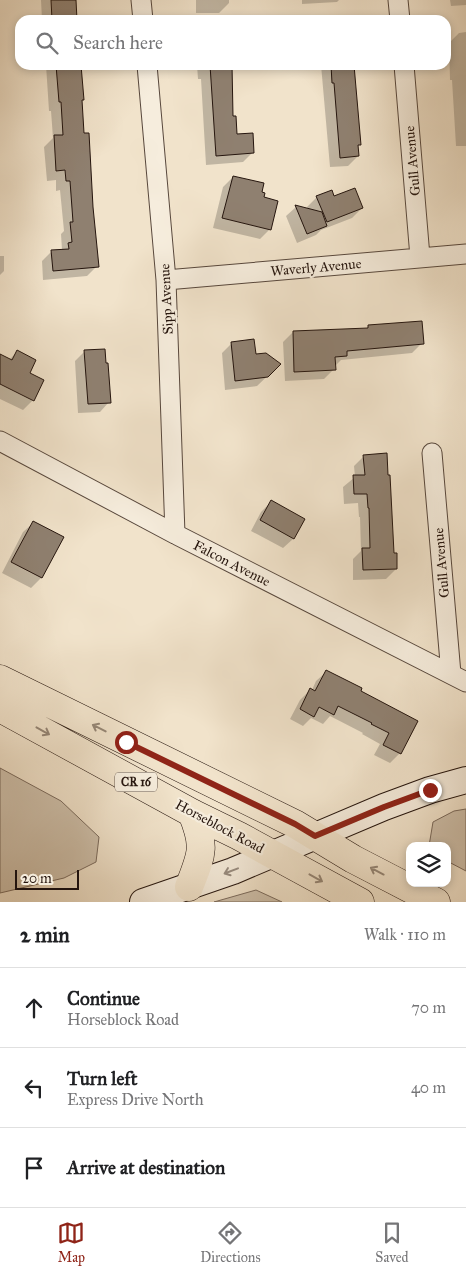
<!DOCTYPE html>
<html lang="en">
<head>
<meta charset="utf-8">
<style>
  body { margin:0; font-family:"IM FELL Great Primer",serif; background:#f6f6f6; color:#202124 }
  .controls { position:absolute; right:15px; bottom:15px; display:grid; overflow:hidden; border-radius:10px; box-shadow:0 2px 8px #0003 }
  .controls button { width:45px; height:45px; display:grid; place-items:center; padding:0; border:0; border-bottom:1px solid #e0e0e0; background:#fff; color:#202124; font:25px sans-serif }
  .scale { position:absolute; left:15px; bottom:12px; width:64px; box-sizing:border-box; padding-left:5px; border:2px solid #25150e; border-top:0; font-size:14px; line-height:18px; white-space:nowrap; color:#25150e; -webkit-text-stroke:4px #f6eddd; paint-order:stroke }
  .stop { position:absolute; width:15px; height:15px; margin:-11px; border:4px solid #8f2418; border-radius:50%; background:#fff }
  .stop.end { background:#8f2418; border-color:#fff; box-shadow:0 1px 5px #0008 }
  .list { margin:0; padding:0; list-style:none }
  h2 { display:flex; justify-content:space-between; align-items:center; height:65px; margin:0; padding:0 20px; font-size:21px }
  h2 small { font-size:16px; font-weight:400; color:#757577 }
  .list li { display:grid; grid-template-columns:32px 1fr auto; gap:15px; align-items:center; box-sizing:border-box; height:80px; padding:0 20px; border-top:1px solid #e0e0e0 }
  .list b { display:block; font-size:19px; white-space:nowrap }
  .list p { margin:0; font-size:16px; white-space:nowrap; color:#757577 }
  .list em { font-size:16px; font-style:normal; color:#757577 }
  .icon { flex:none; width:28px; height:28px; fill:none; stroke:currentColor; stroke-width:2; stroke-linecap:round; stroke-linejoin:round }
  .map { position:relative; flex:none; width:466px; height:902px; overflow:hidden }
  .search { position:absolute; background:#fff; box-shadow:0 2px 8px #0003; left:15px; right:15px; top:15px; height:55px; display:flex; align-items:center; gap:12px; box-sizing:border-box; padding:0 18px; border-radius:15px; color:#757577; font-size:19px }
  .sheet { height:305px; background:#fff }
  nav { display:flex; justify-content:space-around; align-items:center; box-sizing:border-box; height:70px; border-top:1px solid #e0e0e0; background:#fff; font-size:14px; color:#757577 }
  nav a { display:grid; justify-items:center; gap:2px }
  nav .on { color:#8f2418 }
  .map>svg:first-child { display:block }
  .green { fill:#cec0ab; stroke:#7a6a5c }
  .shadow { fill:#0003 }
  .building { fill:#8f8070; stroke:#25150e }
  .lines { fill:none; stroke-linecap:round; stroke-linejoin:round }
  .minor-casing { stroke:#58483d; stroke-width:21 }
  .secondary-casing { stroke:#25150e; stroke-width:28 }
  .primary-casing { stroke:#25150e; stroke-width:29 }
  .minor { stroke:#f6eddd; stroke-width:19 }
  .secondary { stroke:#f6eddd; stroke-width:26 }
  .primary { stroke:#f1e3cb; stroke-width:28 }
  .oneway { stroke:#958676 }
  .oneway2 { stroke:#988c80 }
  .route { stroke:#8f2418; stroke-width:6 }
  .labels { text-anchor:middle; stroke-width:4.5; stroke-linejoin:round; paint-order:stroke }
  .shield { fill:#f6eddd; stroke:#64564c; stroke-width:1 }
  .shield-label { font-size:12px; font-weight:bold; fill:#25150e }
  .street-label { font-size:14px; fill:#25150e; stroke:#f6eddd }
</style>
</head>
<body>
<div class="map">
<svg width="466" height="902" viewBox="0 0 466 902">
  <rect width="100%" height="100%" fill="#f1e3cb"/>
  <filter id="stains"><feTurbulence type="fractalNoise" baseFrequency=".004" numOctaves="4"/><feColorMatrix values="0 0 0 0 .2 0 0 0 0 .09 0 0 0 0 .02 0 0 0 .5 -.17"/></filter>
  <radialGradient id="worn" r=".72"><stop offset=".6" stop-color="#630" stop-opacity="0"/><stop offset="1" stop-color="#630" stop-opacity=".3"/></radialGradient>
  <!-- green -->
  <path class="green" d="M0,768L61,801L99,837L96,862L64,878L0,893Z
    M466,809V871L447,861V846H429L433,822L454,811Z
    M256,890L282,902H214Z"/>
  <!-- shadow -->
  <path class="shadow" d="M41,0H75L77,20H42Z
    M196,0H229V3L219,13H196Z
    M302,0H339L337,2L302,4Z
    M450,0H466V5L451,6Z
    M466,32V146H456L452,80H450L449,43L459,33Z
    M46,65H80L83,100L81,101L83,134L97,266L87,276L43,280L42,261L52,251L62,250L61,234L64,231L60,190L56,191V180L47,181L44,147L53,138L51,111H49Z
    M197,65H231L232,117L236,136L253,152L243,162L206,165L201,79H198Z
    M321,65H353L360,144L357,147L358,156L348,166L330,167Z
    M233,177L260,193L263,198L270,229L260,239L213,228L223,187Z
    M317,197H334L362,208L352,218L321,230L316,235L297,243L286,216L296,207L308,210L307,207Z
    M0,256H4V271L0,275Z
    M369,326L422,343L412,353L341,360L336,365L334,366V369L324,379L285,381L283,342L293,332L366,329Z
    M232,343L254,355L279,365L257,386L225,390L222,353Z
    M85,351L109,402L100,412L78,413L75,361Z
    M17,352L28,373L43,381L33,400L23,410L0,399V356L9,360Z
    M364,456L393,554L396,569L386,579L353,580V559L361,551L360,517H359L358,503L344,504L343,487L355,477L354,466Z
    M271,502L293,539L283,548L251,531L261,512Z
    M33,523L62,538L41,578L31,588L2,573L23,532Z
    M326,672L359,692L416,722L400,753L390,763L374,755L380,744L362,734L363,733L330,716L323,724L311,718L303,726L290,719L300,700L310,690H312L316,681Z"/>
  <!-- building -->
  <path class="building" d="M51,0H76L77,20H52Z
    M56,65H81L84,100H82L84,133H89L93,207L99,267L53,271L51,250L69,249L68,243L72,242L70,222H73L70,181H66L65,170L56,171L54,135H63L61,102H59Z
    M210,65H232L233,116H236L237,134L253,133L254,153L216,156Z
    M331,65H354L361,145H358L359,156L340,158L334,83H332Z
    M233,176L264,183L262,192L265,193L264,197L278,201L271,230L222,218Z
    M355,188L363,208L327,222L316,196L332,190L334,196Z
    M295,205L322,212L327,226L307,234Z
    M422,321L424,344L347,351V356L335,357L336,370L294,372L293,331L368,328V325Z
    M254,339L256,354L266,353L281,364L268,377L235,381L231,342Z
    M105,349L106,363H108L111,403L88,404L84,350Z
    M17,350L36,360L30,373L44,380L34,401L0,384V354L12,360Z
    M387,453L388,475H390L394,553H397V569L363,570L362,548H370L369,508H368L367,494H354L353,475H365L363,455Z
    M271,500L305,519L294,539L260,520Z
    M33,521L64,537L42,578L11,562Z
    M326,670L362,688L361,691L418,721L401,754L383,745L389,733L371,724L372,723L338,706L334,715L319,707L314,717L300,709L310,688L315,691Z"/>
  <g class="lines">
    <defs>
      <path id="minor" d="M141,0L143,20
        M398,0L400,20
        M147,65L166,280L175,534
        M404,65L420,257
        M166,280L466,254
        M0,441L175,534L466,682
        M432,453L451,674"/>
      <path id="secondary" d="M143,902L233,871L384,807L430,790L466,780"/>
      <path id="primary" d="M0,679L295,824L353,859L436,902
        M0,708L192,813L239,836L360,902
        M189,887C202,854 206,847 192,813"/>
    </defs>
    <!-- minor casing -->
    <use href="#minor" class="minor-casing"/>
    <!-- secondary casing -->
    <use href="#secondary" class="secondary-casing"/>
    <!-- primary casing -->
    <use href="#primary" class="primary-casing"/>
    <!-- minor -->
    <use href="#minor" class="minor"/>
    <!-- secondary -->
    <use href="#secondary" class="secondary"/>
    <!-- primary -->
    <use href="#primary" class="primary"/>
  </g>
  <!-- one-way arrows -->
  <defs><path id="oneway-shaft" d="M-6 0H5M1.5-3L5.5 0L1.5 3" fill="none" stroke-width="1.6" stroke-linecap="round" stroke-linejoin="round" transform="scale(1.25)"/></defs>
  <g class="oneway">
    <use href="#oneway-shaft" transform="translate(99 728) rotate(-153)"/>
    <use href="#oneway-shaft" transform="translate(43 731) rotate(29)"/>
    <use href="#oneway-shaft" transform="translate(377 871) rotate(-152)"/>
    <use href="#oneway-shaft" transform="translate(316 878) rotate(29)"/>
  </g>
  <use class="oneway2" href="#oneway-shaft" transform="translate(231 871) rotate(159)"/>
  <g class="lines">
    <!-- route -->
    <path class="route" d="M126,742L295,824L315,836L384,807L430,790"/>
  </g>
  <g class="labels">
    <!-- shield labels -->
    <rect class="shield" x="115" y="772.5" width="42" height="19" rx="4"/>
    <g class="shield-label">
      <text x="136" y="786">CR 16</text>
    </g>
    <!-- street labels -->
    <g class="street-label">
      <text transform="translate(412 161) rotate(-95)" y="5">Gull Avenue</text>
      <text transform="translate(316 267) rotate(-5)" y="5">Waverly Avenue</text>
      <text transform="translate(166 299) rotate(-93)" y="5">Sipp Avenue</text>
      <text transform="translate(232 563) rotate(27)" y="5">Falcon Avenue</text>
      <text transform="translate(441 563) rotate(-95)" y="5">Gull Avenue</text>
      <text transform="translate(220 826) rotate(28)" y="5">Horseblock Road</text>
    </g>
  </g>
  <rect width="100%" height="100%" filter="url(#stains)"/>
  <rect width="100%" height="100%" fill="url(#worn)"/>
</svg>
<div class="controls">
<button><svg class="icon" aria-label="layers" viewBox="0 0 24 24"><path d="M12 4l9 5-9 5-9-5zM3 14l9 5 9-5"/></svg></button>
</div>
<div class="scale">20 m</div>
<div class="stop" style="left:126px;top:742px"></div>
<div class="stop end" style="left:430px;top:790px"></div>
<div class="search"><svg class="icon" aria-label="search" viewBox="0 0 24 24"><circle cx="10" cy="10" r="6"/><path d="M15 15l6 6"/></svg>Search here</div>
</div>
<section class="sheet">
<h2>2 min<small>Walk · 110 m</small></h2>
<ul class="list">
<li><svg class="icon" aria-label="ahead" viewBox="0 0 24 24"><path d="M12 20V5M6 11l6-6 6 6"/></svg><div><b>Continue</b><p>Horseblock Road</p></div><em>70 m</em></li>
<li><svg class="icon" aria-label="left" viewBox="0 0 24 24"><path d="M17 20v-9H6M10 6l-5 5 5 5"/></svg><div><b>Turn left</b><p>Express Drive North</p></div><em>40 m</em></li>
<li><svg class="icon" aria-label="arrive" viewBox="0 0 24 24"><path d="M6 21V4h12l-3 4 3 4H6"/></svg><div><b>Arrive at destination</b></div></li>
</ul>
</section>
<nav>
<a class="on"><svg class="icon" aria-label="map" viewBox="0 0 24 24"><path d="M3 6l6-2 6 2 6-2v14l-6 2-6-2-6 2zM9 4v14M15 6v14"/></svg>Map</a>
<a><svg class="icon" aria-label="directions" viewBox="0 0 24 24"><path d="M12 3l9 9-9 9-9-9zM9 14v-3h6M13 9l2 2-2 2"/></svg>Directions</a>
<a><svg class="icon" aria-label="saved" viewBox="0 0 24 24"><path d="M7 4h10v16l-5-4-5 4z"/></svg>Saved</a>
</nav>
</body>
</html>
